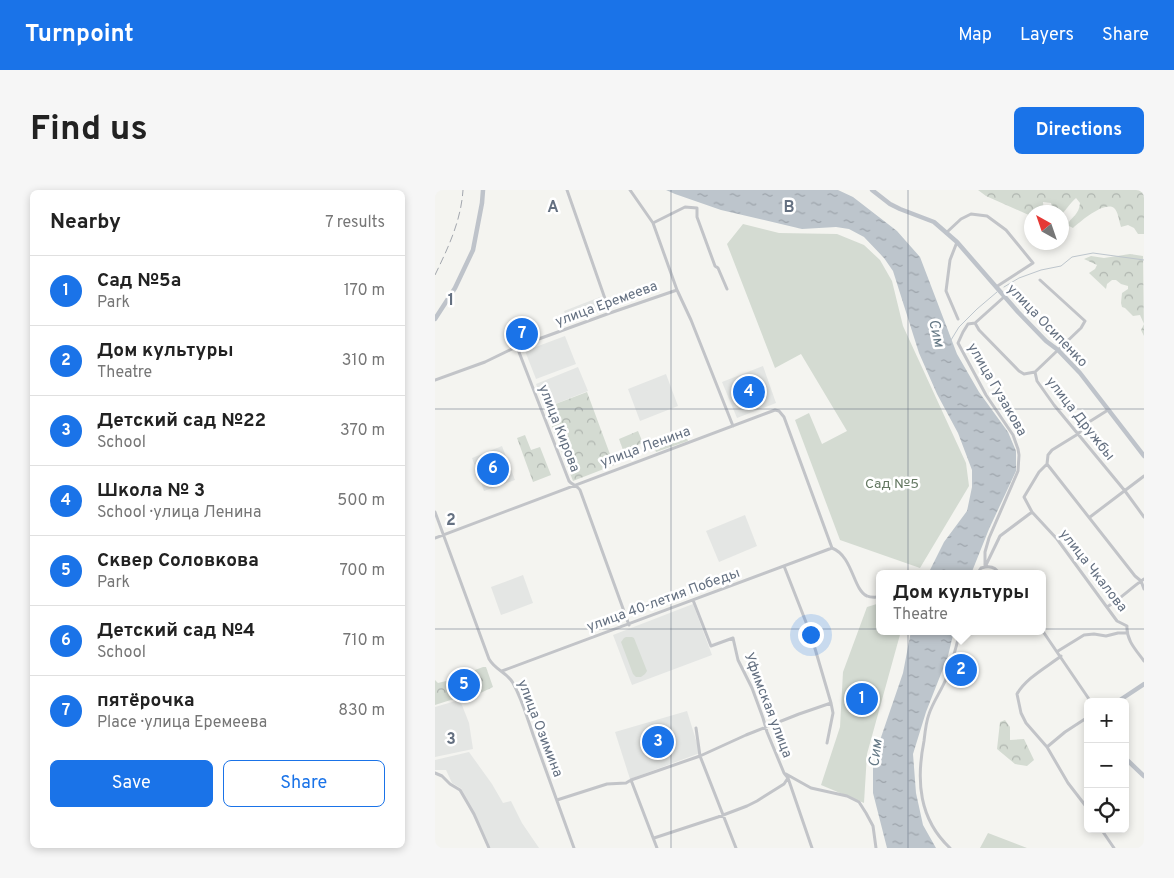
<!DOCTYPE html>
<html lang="en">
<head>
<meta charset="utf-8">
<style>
  body { margin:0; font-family:Overpass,sans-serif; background:#f6f6f6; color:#222 }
  .controls { position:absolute; right:15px; bottom:15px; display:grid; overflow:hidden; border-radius:8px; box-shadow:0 2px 8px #0003 }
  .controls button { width:45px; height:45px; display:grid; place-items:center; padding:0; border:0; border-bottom:1px solid #e0e0e0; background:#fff; color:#222; font:25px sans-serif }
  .compass { position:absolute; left:589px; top:15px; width:45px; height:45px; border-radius:50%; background:#fff; box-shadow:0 2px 8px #0003; rotate:320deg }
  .you { position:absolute; left:375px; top:444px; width:18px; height:18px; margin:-12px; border:4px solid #fff; border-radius:50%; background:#1a73e8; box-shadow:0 0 0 8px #1a73e833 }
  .badge { display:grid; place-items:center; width:32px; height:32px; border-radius:50%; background:#1a73e8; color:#fff; font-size:16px; font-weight:700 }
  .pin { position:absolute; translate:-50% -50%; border:2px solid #fff; box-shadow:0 1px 5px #0006 }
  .popup { position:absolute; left:441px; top:380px; width:170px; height:65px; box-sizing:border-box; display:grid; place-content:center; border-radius:8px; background:#fff; filter:drop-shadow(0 1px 4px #0005); font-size:16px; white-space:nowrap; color:#767676 }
  .popup b { font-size:19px; color:#222 }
  .popup::after { content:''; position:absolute; left:50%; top:100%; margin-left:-10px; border:10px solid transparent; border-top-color:#fff }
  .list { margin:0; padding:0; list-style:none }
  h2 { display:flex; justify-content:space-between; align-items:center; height:65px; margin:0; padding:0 20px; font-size:21px }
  h2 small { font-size:16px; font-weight:400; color:#767676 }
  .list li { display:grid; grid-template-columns:32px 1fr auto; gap:15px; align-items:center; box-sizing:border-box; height:70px; padding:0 20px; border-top:1px solid #e0e0e0 }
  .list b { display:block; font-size:19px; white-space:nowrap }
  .list p { margin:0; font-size:16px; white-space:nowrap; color:#767676 }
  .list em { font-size:16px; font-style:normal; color:#767676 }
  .actions { display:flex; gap:10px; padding:15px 20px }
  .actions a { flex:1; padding:11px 0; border:1px solid #1a73e8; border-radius:8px; text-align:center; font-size:18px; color:#1a73e8 }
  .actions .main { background:#1a73e8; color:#fff }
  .icon { flex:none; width:28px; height:28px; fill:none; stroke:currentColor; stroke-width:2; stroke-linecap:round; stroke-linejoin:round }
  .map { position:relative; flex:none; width:709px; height:658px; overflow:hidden; border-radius:8px }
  header { display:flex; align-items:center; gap:30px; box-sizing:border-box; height:70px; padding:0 25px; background:#1a73e8; color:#fff }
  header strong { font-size:24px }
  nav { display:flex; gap:28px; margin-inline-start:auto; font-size:18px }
  .intro { display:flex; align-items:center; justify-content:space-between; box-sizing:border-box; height:120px; padding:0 30px }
  h1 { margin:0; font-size:35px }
  .button { padding:12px 22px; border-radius:8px; background:#1a73e8; color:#fff; font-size:18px; font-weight:700 }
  main { display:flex; gap:30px; padding:0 30px }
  aside { flex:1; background:#fff; border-radius:8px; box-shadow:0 2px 8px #0003 }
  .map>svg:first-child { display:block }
  .built { fill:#e4e6e4 }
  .forest { fill:url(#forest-crowns) }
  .garden { fill:#d4dbd2 }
  .water { fill:url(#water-ripples) }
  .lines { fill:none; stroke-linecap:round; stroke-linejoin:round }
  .stream { stroke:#bdc5cc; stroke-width:1 }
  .street { stroke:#c2c4c8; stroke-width:3 }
  .secondary { stroke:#bec3ca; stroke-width:4.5 }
  .rail { stroke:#a2a6ad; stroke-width:1; stroke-dasharray:8 4; stroke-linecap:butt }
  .grid { fill:none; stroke:#647081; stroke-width:1; stroke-opacity:0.55 }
  .labels { text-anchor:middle; stroke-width:5; stroke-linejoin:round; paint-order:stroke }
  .street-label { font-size:14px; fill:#647081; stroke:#fff }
  .park-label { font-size:14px; fill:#647862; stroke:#fff }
  .water-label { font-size:15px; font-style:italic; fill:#647885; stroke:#fff }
  .grid-label { font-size:16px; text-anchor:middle; font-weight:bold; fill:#647081; stroke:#fff; stroke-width:5; stroke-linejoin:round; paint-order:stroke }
</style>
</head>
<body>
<header>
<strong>Turnpoint</strong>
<nav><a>Map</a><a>Layers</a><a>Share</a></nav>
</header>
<div class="intro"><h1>Find us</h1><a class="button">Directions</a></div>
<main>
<aside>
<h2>Nearby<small>7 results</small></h2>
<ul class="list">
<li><span class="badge">1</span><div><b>Сад №5а</b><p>Park</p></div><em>170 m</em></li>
<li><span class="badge">2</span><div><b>Дом культуры</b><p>Theatre</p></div><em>310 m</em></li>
<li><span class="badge">3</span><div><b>Детский сад №22</b><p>School</p></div><em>370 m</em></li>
<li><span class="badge">4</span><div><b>Школа № 3</b><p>School · улица Ленина</p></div><em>500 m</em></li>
<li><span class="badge">5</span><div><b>Сквер Соловкова</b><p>Park</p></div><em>700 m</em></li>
<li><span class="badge">6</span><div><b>Детский сад №4</b><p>School</p></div><em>710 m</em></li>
<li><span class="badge">7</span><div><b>пятёрочка</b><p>Place · улица Еремеева</p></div><em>830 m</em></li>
</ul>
<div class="actions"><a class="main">Save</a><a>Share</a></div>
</aside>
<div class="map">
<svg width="709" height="658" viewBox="0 0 709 658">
  <defs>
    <pattern id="forest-crowns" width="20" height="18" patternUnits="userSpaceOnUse" patternTransform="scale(1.25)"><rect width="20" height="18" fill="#d4dbd2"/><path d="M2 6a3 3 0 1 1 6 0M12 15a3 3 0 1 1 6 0" fill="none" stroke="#b0b6b0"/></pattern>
    <pattern id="water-ripples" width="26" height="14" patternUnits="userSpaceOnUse" patternTransform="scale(1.25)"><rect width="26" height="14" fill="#bdc5cc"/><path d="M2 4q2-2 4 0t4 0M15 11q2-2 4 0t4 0" fill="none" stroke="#9da4ab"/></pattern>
  </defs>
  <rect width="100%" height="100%" fill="#f4f4f0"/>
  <!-- built -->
  <path class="built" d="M165,107L170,120L134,133L129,121Z
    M130,146L141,174L101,189L90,161Z
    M328,176L341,213L302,228L287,192Z
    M143,177L153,201L110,218L101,194Z
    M231,184L243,216L205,231L193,199Z
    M67,256L80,290L49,301L37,268Z
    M310,325L322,356L284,372L271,341Z
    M88,385L98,413L66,425L56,397Z
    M258,414L277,465L197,495L178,445Z
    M24,510L27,515L34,533L38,559L0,567V517Z
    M252,521L265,563L195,589L180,542Z
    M34,562L57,594L68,613L76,611L87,633L104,658H56L51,652L25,600L27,599L17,593L11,580H0V570Z"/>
  <!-- forest -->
  <path class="forest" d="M543,0H709V44H703L699,38L693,35L686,37C684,31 683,21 679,18C669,11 645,32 638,38L632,35C637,26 644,25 645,13L641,8C635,13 632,19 627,24L626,22H616L617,17L616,13L608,12L609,21L596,22V26L551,6Z
    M695,64L708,66L709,146L706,140L709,134L705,125L698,126L690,118L687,117L686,113L687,103L693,99V96L686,94L681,90H677L672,94L671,99L654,83L660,79L662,75L649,69L656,66L669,68Z
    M152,202L179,275L138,291L110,218Z
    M203,241L208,253L188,260L184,249Z
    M250,243L253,251L221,262L218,253Z
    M90,245L96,260L105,257L116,285L98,292L82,248Z
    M48,477H51L58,497L35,508L25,507L0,515V490L3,493L11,491Z
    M570,530L575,537V550L589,549L599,570L592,576L580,574L562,559L565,532Z"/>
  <!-- garden -->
  <path class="garden" d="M308,34L344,43L402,44L429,55L445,70L457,91L468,136L531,273L534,296L485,378L405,350L360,230L374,223L387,254L412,241L366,164L340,178L292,54Z
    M445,413V441H466L432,564L429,613L386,595L405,537L408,482L432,417Z
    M191,447H197L199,448L212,481L210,484L206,487H201L198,484L186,452L189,448Z
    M553,643L592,658H545Z"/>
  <!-- water -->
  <path class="water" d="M231,0H403L418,7L462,41L485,67L522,164L544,202L573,242L581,261V281L554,339L536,384H493L509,352L532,321L537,297V280L523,243L502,204L484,163L458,81L449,68L429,47L414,39L401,37L367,39L286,20L240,4Z
    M476,441H519L513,466L491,522L478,564L481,603L488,635L501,658H452L438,603V578L442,559L468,483Z"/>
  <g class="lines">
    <!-- stream -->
    <path class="stream" d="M569,97L584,88L606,80L626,76L637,67L658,63L709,70
      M516,150L524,137L542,119L562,102"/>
    <!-- street -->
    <path class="street" d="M132,0L175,123
      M195,0L218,33L242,100
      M218,33L250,17L262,18V27L280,76L283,78L292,99
      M511,43L526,29L536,24L552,26L571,40L598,73L561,97
      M522,52L515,70L511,101L523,129
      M540,133L544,140L584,181L589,184L600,182L602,191L619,215L690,301L709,327
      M82,157L134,291C137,295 142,295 145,300L194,435
      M600,182L646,138L650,131L605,90
      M0,190L50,172L79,158L175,123L242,100L256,130L298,236
      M673,220L654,232L643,244L617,260L613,265L612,274L604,282L589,307L597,322L622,349L682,431L692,436C691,450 701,460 709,471
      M612,274L700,386L706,391L709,399
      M0,322L54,469C61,481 72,482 78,493C88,511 93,531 100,550C113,586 126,622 139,658
      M655,327L709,286
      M0,348L340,220L344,221L349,227L397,358C418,366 418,400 432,406C436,408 441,407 445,407
      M349,376L376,445L396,513L398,523L392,553
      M550,377V362L554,348L583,281L584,265L583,259L578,245L551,205L523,153L528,142L533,134L540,133L569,107
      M550,377C556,376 561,377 564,384
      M542,384L546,378L550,377L565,346L597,322
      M258,410L276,456L298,448L303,470L317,498L328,528L332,542L349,583L353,588L377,658
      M672,417C685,409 696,398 709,389
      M607,440L656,512
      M623,461L649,445L659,444L671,446L683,443H692
      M626,466C612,477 591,488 582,504L586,523L591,533L612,557L633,593L653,619
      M67,481L397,358
      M261,538L265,566L301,658
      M612,557L630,542L653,527
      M0,583L7,586L15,594L25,600L39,624L54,658
      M351,584L376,598L412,606L424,612L431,623L438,636L441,658
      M196,590L222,658
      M122,610L172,594L191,593L196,590L265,566L311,545L364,524L396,513
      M666,639L679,658
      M219,648L283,627L312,616L322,611L349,594L353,588
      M515,658C484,629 481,591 489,551C490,542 491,532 494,524C498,512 506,501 511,489C517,474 521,458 525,441"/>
    <!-- secondary -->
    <path class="secondary" d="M437,0L455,14L465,19L499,32L522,52L583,122L611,151L623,160L645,183L709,266
      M0,129L20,98L38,60L47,13L48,0
      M682,512L709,494
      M690,568L709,586"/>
    <!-- rail -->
    <path class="rail" d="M0,85C13,58 26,31 28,0"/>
  </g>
  <!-- grid -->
  <path class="grid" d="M236,0V658M473,0V658M0,219H709M0,439H709"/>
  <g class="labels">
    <!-- street labels -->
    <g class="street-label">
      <text transform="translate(171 113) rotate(-20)" y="5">улица Еремеева</text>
      <text transform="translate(613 135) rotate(46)" y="5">улица Осипенко</text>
      <text transform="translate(563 199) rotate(60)" y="5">улица Гузакова</text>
      <text transform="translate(646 228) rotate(52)" y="5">улица Дружбы</text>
      <text transform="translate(125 238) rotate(69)" y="5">улица Кирова</text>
      <text transform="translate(210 256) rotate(-20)" y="5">улица Ленина</text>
      <text transform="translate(659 380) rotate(52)" y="5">улица Чкалова</text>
      <text transform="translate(228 409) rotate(-20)" y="5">улица 40-летия Победы</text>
      <text transform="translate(334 515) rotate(69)" y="5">Уфимская улица</text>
      <text transform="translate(106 538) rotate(69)" y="5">улица Озимина</text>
    </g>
    <!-- park labels -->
    <g class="park-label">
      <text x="457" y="298">Сад №5</text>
    </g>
    <!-- water labels -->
    <g class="water-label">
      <text transform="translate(502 143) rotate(77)" y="5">Сим</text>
      <text transform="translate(440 563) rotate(-83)" y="5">Сим</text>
    </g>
  </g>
  <g class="grid-label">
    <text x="118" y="22">A</text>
    <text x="354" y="22">B</text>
    <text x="16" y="115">1</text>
    <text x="16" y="335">2</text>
    <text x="16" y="554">3</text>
  </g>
</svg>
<div class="controls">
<button>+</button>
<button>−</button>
<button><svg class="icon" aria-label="locate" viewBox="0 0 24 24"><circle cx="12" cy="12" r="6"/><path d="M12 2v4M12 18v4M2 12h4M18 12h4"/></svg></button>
</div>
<svg class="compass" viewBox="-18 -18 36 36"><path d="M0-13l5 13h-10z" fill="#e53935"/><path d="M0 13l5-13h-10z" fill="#767676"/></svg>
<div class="you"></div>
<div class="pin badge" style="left:427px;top:509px">1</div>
<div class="pin badge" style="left:526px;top:480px">2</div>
<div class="popup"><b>Дом культуры</b>Theatre</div>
<div class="pin badge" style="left:223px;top:552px">3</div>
<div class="pin badge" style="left:314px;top:202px">4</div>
<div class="pin badge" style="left:29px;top:495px">5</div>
<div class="pin badge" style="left:58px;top:279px">6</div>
<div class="pin badge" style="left:87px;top:144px">7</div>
</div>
</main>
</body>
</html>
